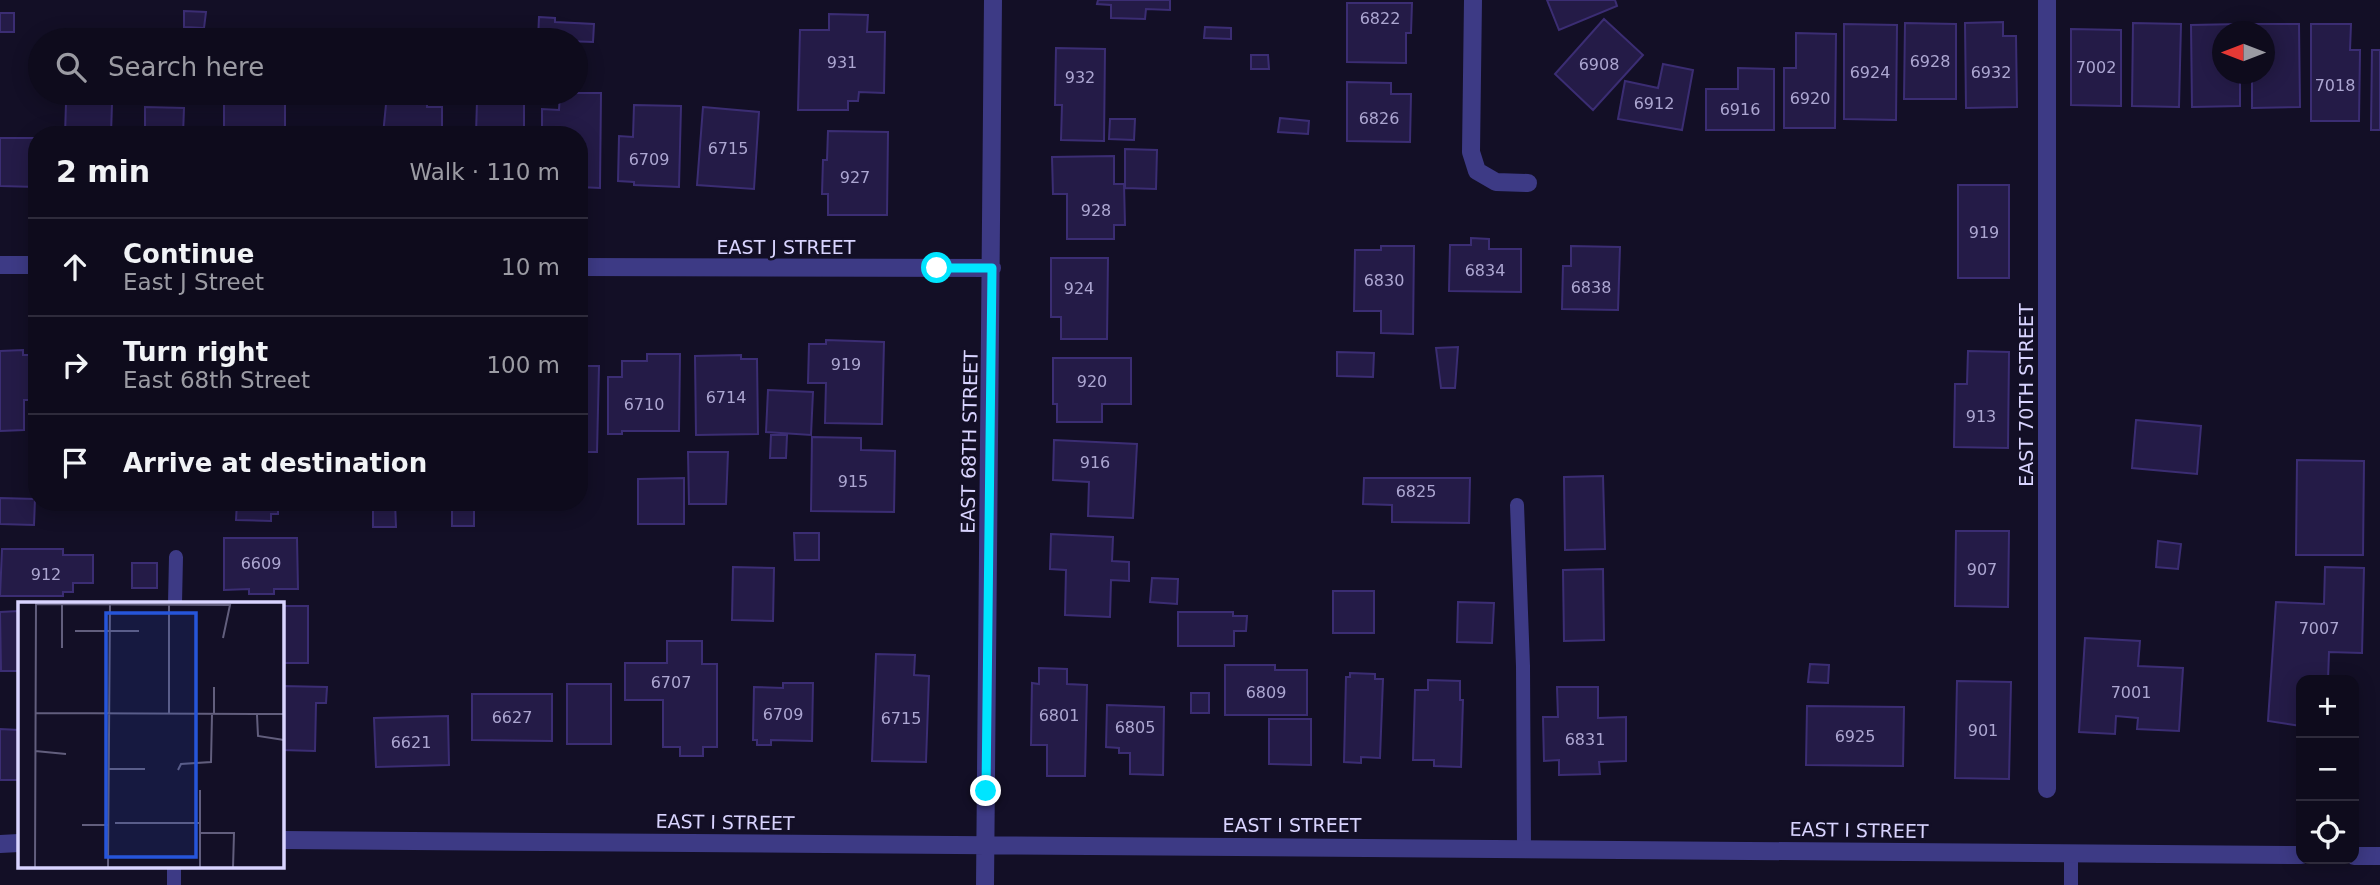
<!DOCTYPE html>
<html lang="en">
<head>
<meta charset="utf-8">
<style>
  body { margin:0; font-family:"DejaVu Sans",sans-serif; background:#1c1929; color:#f1f3f6 }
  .controls { position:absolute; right:21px; bottom:21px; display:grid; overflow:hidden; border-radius:14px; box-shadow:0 4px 18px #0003 }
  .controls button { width:63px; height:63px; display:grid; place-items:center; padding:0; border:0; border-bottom:2px solid #2e2b3b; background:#0e0b1c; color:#f1f3f6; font:35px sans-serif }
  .compass { position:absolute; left:2212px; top:21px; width:63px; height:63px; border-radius:50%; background:#0e0b1c; box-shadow:0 4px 18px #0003; rotate:270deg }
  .stop { position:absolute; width:21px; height:21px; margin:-16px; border:5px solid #00e5ff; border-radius:50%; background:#fff }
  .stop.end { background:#00e5ff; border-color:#fff; box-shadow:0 2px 7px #0008 }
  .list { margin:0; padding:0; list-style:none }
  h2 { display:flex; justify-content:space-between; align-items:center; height:91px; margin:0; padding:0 28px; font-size:30px }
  h2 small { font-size:23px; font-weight:400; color:#9b9ba3 }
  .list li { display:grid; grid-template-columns:46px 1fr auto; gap:21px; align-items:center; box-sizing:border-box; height:98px; padding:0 28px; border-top:2px solid #2e2b3b }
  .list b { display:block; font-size:26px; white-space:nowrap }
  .list p { margin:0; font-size:23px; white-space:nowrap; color:#9b9ba3 }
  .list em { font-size:23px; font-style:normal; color:#9b9ba3 }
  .icon { flex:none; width:38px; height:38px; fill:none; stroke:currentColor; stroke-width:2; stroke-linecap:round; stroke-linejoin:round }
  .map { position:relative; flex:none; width:2380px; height:885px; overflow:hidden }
  .search { position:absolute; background:#0e0b1c; box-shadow:0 4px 18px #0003; left:28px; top:28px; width:560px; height:77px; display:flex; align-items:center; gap:18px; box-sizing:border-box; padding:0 24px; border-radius:38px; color:#9b9ba3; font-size:26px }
  .panel { position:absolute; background:#0e0b1c; box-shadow:0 4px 18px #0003; left:28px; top:126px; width:560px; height:385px; border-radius:28px }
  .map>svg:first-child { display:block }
  .building { fill:#241b47; stroke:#3b2d73; stroke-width:2 }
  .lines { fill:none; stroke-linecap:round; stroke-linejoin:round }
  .lane { stroke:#3d3a85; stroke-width:14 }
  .street { stroke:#3d3a85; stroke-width:18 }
  .route { stroke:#00e5ff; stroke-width:9 }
  .labels { text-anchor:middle; stroke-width:5; stroke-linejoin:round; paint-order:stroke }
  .number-label { font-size:16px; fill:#aca6d1 }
  .street-label { font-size:19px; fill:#d9d4ff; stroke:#130f26 }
  .inset-road { fill:none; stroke:#625e7d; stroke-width:2 }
  .view { fill:#2655da; fill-opacity:0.15; stroke:#2655da; stroke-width:3.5 }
  .inset-edge { fill:none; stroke:#d9d4ff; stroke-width:3.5 }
</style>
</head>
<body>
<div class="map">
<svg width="2380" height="885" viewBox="0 0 2380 885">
  <rect width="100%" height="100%" fill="#130f26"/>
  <!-- building -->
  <path class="building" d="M1098,0H1170V10L1146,9L1145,19L1111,18V5L1097,4Z
    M1547,0H1615L1617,6L1559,30Z
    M1347,3H1412L1411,33H1406V63L1347,62Z
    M184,11L206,12L204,28L184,27Z
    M0,13H14V32H0Z
    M829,14L868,15L867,32H885L884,93L859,92L858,101H848V110H798L800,30H829Z
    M539,17L555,18V22L594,24L593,42L538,40Z
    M1604,19L1643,55L1593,110L1555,74Z
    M2003,22V36H2016L2017,107L1966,108L1965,23Z
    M1905,23L1956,24V99H1904Z
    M2133,23L2181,24L2179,107L2132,106Z
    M1844,24L1897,25L1896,120L1844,119Z
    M2239,24V32H2222V74H2240V106L2192,107L2191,25Z
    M2251,24H2299L2300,107L2252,108V74H2264V32H2251Z
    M2311,24H2351L2350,50H2360L2359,121H2311Z
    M1205,27L1231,28V39L1204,38Z
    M2071,29L2121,30V106L2071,105Z
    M1796,33L1836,34L1835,128H1784V68H1796Z
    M1056,48L1105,49L1104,141L1061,140L1062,105H1055Z
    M2372,50H2380V130H2371Z
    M1251,55H1268L1269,69H1251Z
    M1663,64L1693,70L1682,130L1618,119L1625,81L1658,88Z
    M1738,68L1774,69V130H1706V89H1738Z
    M1347,82L1391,83V94H1411L1410,142L1347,141Z
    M266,93L285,95V135H224V94Z
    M560,93H601L600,188L579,187V135H542V109L559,110Z
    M387,94H427V107H442V135H383Z
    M477,101L524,102V135H463L476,134Z
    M66,103L112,104L111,134L127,135H65Z
    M634,105L681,106L679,187L634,185V182L618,181L619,136L633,137Z
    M145,107L184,108L183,135H145Z
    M703,107L759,112L754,189L697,185Z
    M1280,118L1309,121L1308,134L1278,132Z
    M1110,119H1135L1134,140L1109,139Z
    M304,128L323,129L322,135H304Z
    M828,131L888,132L887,215H828V194H822L823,160H827Z
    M0,138H37V187L0,186Z
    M1125,149L1157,150L1156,189L1125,188Z
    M1114,156V184H1124L1125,225H1114V239H1067V194H1053L1052,157Z
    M1958,185H2009V278H1958Z
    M1471,238L1489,239V249H1521V292L1449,291L1450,245H1471Z
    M1381,246H1414L1413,334L1381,333V311H1354L1355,250H1381Z
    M1571,246L1620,247L1618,310L1562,309L1563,266H1571Z
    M1051,258H1108L1107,339H1061V317H1051Z
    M826,340L884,342L882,424L825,423L826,383H808L809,344H826Z
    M1458,347L1455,388H1441L1436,348Z
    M23,350V355H37V400H24V430L0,431V351Z
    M1968,351L2009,352L2008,448L1954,447L1955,384H1967Z
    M1337,352L1374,353L1373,377L1337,376Z
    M579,354H583V366H599L597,452H579Z
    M647,354H680L679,431H622V434H608V377H622V361H647Z
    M741,355V359H757L758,434L696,435L695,356Z
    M1053,358H1131V404H1102V422H1057V404H1053Z
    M768,390L813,392L811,435L766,432Z
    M2136,420L2201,426L2197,474L2132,468Z
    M771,435H787L786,458H770Z
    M812,437L861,438V450L895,451L894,512L811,511Z
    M1054,440L1137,444L1133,518L1088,516L1089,482L1053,480Z
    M688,452H728L726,504H689Z
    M2297,460L2364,461L2363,555H2296Z
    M1603,476L1605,549L1565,550L1564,477Z
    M684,478V524H638V479Z
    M1364,478H1470L1469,523L1392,522V505L1363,504Z
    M0,498L35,499L34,525L0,524Z
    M237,502H278V514H271V521L236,520Z
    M373,502H395L396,527H373Z
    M452,504H474V526H452Z
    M1956,531H2009L2008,607L1955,606Z
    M794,533H819V560H795Z
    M1051,534L1113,537L1112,561L1129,562V581L1111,580L1110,617L1065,615L1066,570L1050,569Z
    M224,538H297L298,589H274V594H249V589L224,590Z
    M2158,541L2181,544L2178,569L2156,567Z
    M2,549H63V555H93V583H73V592H63V596H0Z
    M132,563H157V588H132Z
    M733,567L774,568L773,621L732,620Z
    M2325,567L2364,568L2362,653L2329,652L2328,680H2301V726L2268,721L2276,602L2324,604Z
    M1603,569L1604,640L1564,641L1563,570Z
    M1152,578L1178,579L1177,604L1150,602Z
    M1333,591H1374V633H1333Z
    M1458,602L1494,603L1492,643L1457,642Z
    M282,606H308V663H282Z
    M19,611V671H1L0,612Z
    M1178,612H1233V616H1247L1246,631H1234V646H1178Z
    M2085,638L2140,641L2138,666L2183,668L2179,731L2137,729L2138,718L2116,716L2115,734L2079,732Z
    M667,641H702V664H717V747H703V756H680V747H663V700H625V663H667Z
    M876,654L915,655L914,675L929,676L926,762L872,761Z
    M1810,664L1829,665L1828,683L1808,682Z
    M1225,665H1275V670H1307V715H1225Z
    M1039,668L1067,669V684L1087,685L1085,776H1047V745H1031L1032,683L1039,684Z
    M1350,673L1375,674V679H1383L1380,758L1361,757V763L1344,762L1346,677H1350Z
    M1428,680L1460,681V700H1463L1461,767L1434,766V760H1413L1415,690H1428Z
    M1957,681L2011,682L2009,779L1955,778Z
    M783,683H813L812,741L771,740V745H757V740H753L754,687L783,688Z
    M567,684H611V744H567Z
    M282,686L327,687L326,703H316L315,751L282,750Z
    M1557,687H1598V718L1626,717V761L1599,762L1600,774L1559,775V760L1544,761L1543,717H1558Z
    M1191,693H1209V713H1191Z
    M472,694H552V741L472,740Z
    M1107,705L1164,707L1163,775L1130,774V753H1119V748L1106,747Z
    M1807,706L1904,707L1903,766L1806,765Z
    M448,716L449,765L376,767L374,718Z
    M1269,719H1311V765L1269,764Z
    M0,729L19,730V780H0Z"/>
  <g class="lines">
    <!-- lane -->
    <path class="lane" d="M1517,505L1523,666L1524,848
      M175,603L176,557
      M174,885V866
      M2071,885V853"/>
    <!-- street -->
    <path class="street" d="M1473,0L1471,152L1477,171L1496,182L1528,183
      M2047,0V789
      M0,265H37
      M579,267L992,268
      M282,840L2301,855
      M0,844L19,843
      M2354,856H2380
      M985,885L993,0"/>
  </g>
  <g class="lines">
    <!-- route -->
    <path class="route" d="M937,268H992L986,791"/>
  </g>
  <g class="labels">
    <!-- number labels -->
    <g class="number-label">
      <text x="1380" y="24">6822</text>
      <text x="1930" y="67">6928</text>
      <text x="842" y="68">931</text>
      <text x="1599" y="70">6908</text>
      <text x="2096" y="73">7002</text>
      <text x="1870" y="78">6924</text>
      <text x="1991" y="78">6932</text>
      <text x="1080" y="83">932</text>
      <text x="2335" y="91">7018</text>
      <text x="1810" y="104">6920</text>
      <text x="1654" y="109">6912</text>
      <text x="1740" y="115">6916</text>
      <text x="1379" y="124">6826</text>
      <text x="728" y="154">6715</text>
      <text x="649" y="165">6709</text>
      <text x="855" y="183">927</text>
      <text x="1096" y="216">928</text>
      <text x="1984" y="238">919</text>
      <text x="1485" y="276">6834</text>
      <text x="1384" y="286">6830</text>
      <text x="1591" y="293">6838</text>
      <text x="1079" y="294">924</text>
      <text x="846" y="370">919</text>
      <text x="1092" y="387">920</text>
      <text x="726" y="403">6714</text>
      <text x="644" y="410">6710</text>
      <text x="1981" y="422">913</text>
      <text x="1095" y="468">916</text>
      <text x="853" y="487">915</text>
      <text x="1416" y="497">6825</text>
      <text x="261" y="569">6609</text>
      <text x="1982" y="575">907</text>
      <text x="46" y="580">912</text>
      <text x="2319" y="634">7007</text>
      <text x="671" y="688">6707</text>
      <text x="1266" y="698">6809</text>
      <text x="2131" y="698">7001</text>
      <text x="783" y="720">6709</text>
      <text x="1059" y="721">6801</text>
      <text x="512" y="723">6627</text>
      <text x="901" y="724">6715</text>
      <text x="1135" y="733">6805</text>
      <text x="1983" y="736">901</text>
      <text x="1855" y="742">6925</text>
      <text x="1585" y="745">6831</text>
      <text x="411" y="748">6621</text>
    </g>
    <!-- street labels -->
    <g class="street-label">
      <text x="786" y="254">EAST J STREET</text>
      <text transform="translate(2026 395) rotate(-90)" y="7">EAST 70TH STREET</text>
      <text transform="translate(969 442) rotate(-89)" y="7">EAST 68TH STREET</text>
      <text transform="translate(725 822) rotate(1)" y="7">EAST I STREET</text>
      <text x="1292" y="832">EAST I STREET</text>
      <text transform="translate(1859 830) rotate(1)" y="7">EAST I STREET</text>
    </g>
  </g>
  <!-- overview -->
  <g transform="translate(18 602)">
    <rect width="266" height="266" fill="#130f26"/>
    <path class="inset-road" d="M18,2L212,3L205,36M44,2V46M57,29H121M196,85V113M18,111L266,112M151,112V2M239,113L240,134L266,138M17,149L48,152M91,167H127M160,168L163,162L193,160L194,113M97,221H182M64,223H91M183,231H216L215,266M17,266L18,0M90,266L92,0M182,266V188"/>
    <path class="view" d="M88,11H178V255H88Z"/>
    <rect width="266" height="266" class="inset-edge"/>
  </g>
</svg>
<div class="controls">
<button>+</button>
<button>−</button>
<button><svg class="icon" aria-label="locate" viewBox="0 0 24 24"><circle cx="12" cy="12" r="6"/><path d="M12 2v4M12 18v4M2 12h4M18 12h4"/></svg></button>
</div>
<svg class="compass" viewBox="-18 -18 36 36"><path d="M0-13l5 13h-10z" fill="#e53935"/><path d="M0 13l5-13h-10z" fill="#9b9ba3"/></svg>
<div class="stop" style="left:937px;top:268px"></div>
<div class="stop end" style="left:986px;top:791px"></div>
<div class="search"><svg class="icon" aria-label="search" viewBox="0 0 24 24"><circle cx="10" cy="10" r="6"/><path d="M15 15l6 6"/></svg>Search here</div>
<section class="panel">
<h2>2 min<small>Walk · 110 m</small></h2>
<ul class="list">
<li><svg class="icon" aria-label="ahead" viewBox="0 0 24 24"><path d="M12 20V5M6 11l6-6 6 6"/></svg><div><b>Continue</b><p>East J Street</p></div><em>10 m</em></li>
<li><svg class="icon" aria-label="right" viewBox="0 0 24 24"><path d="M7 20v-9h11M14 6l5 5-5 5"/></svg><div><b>Turn right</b><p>East 68th Street</p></div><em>100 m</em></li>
<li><svg class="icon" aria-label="arrive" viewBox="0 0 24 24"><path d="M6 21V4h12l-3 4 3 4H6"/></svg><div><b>Arrive at destination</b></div></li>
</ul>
</section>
</div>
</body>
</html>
